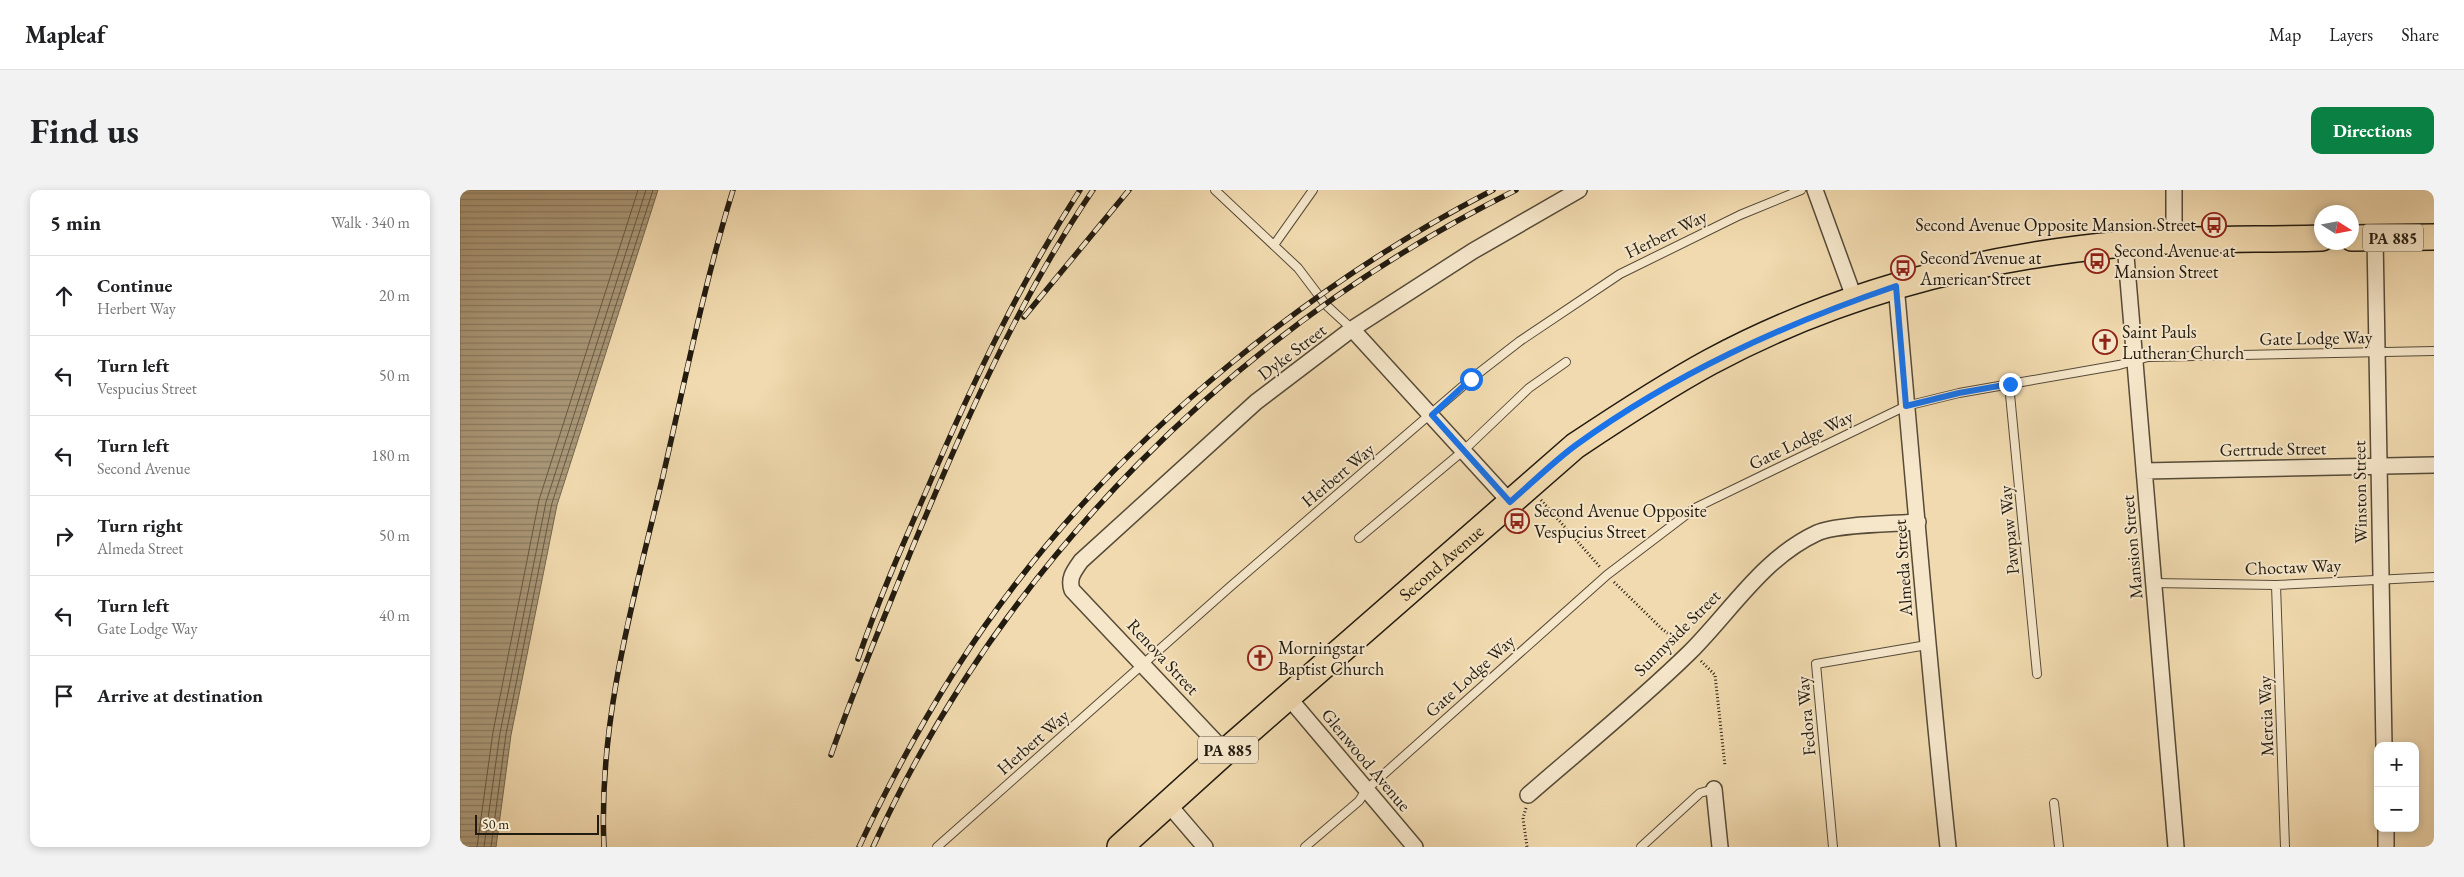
<!DOCTYPE html>
<html lang="en">
<head>
<meta charset="utf-8">
<style>
  body { margin:0; font-family:"EB Garamond",serif; background:#f2f2f2; color:#202124 }
  .controls { position:absolute; right:15px; bottom:15px; display:grid; overflow:hidden; border-radius:10px; box-shadow:0 2px 8px #0003 }
  .controls button { width:45px; height:45px; display:grid; place-items:center; padding:0; border:0; border-bottom:1px solid #e0e0e0; background:#fff; color:#202124; font:25px sans-serif }
  .compass { position:absolute; left:1854px; top:15px; width:45px; height:45px; border-radius:50%; background:#fff; box-shadow:0 2px 8px #0003; rotate:101deg }
  .scale { position:absolute; left:15px; bottom:12px; width:124px; box-sizing:border-box; padding-left:5px; border:2px solid #221b10; border-top:0; font-size:14px; line-height:18px; white-space:nowrap; color:#221b10; -webkit-text-stroke:4px #f6e7cb; paint-order:stroke }
  .stop { position:absolute; width:15px; height:15px; margin:-11px; border:4px solid #1a73e8; border-radius:50%; background:#fff }
  .stop.end { background:#1a73e8; border-color:#fff; box-shadow:0 1px 5px #0008 }
  .list { margin:0; padding:0; list-style:none }
  h2 { display:flex; justify-content:space-between; align-items:center; height:65px; margin:0; padding:0 20px; font-size:21px }
  h2 small { font-size:16px; font-weight:400; color:#757577 }
  .list li { display:grid; grid-template-columns:32px 1fr auto; gap:15px; align-items:center; box-sizing:border-box; height:80px; padding:0 20px; border-top:1px solid #e0e0e0 }
  .list b { display:block; font-size:19px; white-space:nowrap }
  .list p { margin:0; font-size:16px; white-space:nowrap; color:#757577 }
  .list em { font-size:16px; font-style:normal; color:#757577 }
  .icon { flex:none; width:28px; height:28px; fill:none; stroke:currentColor; stroke-width:2; stroke-linecap:round; stroke-linejoin:round }
  .map { position:relative; flex:none; width:1974px; height:657px; overflow:hidden; border-radius:10px }
  header { display:flex; align-items:center; gap:30px; box-sizing:border-box; height:70px; padding:0 25px; background:#fff; border-bottom:1px solid #e0e0e0 }
  header strong { font-size:24px }
  nav { display:flex; gap:28px; margin-inline-start:auto; font-size:18px }
  .intro { display:flex; align-items:center; justify-content:space-between; box-sizing:border-box; height:120px; padding:0 30px }
  h1 { margin:0; font-size:35px }
  .button { padding:12px 22px; border-radius:10px; background:#0b8043; color:#fff; font-size:18px; font-weight:700 }
  main { display:flex; gap:30px; padding:0 30px }
  aside { flex:1; background:#fff; border-radius:10px; box-shadow:0 2px 8px #0003 }
  .map>svg:first-child { display:block }
  .water { fill:url(#water-rules); stroke:#74674f }
  .lines { fill:none; stroke-linecap:round; stroke-linejoin:round }
  .shore { stroke:#665a44; stroke-width:1 }
  .service-casing { stroke:#564b38; stroke-width:10 }
  .minor-casing { stroke:#564b38; stroke-width:18 }
  .primary-casing { stroke:#221b10; stroke-width:28 }
  .path { stroke:#221b10; stroke-width:3; stroke-dasharray:1 2.5; stroke-linecap:butt }
  .service { stroke:#f6e7cb; stroke-width:8 }
  .minor { stroke:#f6e7cb; stroke-width:15 }
  .primary { stroke:#f1daaf; stroke-width:25 }
  .rail-casing { stroke:#221b10; stroke-width:5.5 }
  .rail { stroke:#f6e7cb; stroke-width:4; stroke-dasharray:11; stroke-linecap:butt }
  .route { stroke:#1a73e8; stroke-width:6 }
  .labels { text-anchor:middle; stroke-width:4; stroke-linejoin:round; paint-order:stroke }
  .shield { fill:#f6e7cb; stroke:#625848; stroke-width:1 }
  .shield-label { font-size:16px; font-weight:bold; fill:#221b10 }
  .poi-label { font-size:18px; fill:#221b10; stroke:#f6e7cb; text-anchor:start }
  .street-label { font-size:18px; fill:#221b10; stroke:#f6e7cb }
</style>
</head>
<body>
<header>
<strong>Mapleaf</strong>
<nav><a>Map</a><a>Layers</a><a>Share</a></nav>
</header>
<div class="intro"><h1>Find us</h1><a class="button">Directions</a></div>
<main>
<aside>
<h2>5 min<small>Walk · 340 m</small></h2>
<ul class="list">
<li><svg class="icon" aria-label="ahead" viewBox="0 0 24 24"><path d="M12 20V5M6 11l6-6 6 6"/></svg><div><b>Continue</b><p>Herbert Way</p></div><em>20 m</em></li>
<li><svg class="icon" aria-label="left" viewBox="0 0 24 24"><path d="M17 20v-9H6M10 6l-5 5 5 5"/></svg><div><b>Turn left</b><p>Vespucius Street</p></div><em>50 m</em></li>
<li><svg class="icon" aria-label="left" viewBox="0 0 24 24"><path d="M17 20v-9H6M10 6l-5 5 5 5"/></svg><div><b>Turn left</b><p>Second Avenue</p></div><em>180 m</em></li>
<li><svg class="icon" aria-label="right" viewBox="0 0 24 24"><path d="M7 20v-9h11M14 6l5 5-5 5"/></svg><div><b>Turn right</b><p>Almeda Street</p></div><em>50 m</em></li>
<li><svg class="icon" aria-label="left" viewBox="0 0 24 24"><path d="M17 20v-9H6M10 6l-5 5 5 5"/></svg><div><b>Turn left</b><p>Gate Lodge Way</p></div><em>40 m</em></li>
<li><svg class="icon" aria-label="arrive" viewBox="0 0 24 24"><path d="M6 21V4h12l-3 4 3 4H6"/></svg><div><b>Arrive at destination</b></div></li>
</ul>
</aside>
<div class="map">
<svg width="1974" height="657" viewBox="0 0 1974 657">
  <defs>
    <pattern id="water-rules" width="6" height="5" patternUnits="userSpaceOnUse" patternTransform="scale(1.25)"><rect width="6" height="5" fill="#ab9979"/><path d="M0 2.5h6" fill="none" stroke="#8b7c62"/></pattern>
  </defs>
  <rect width="100%" height="100%" fill="#f1daaf"/>
  <filter id="stains"><feTurbulence type="fractalNoise" baseFrequency=".004" numOctaves="4"/><feColorMatrix values="0 0 0 0 .2 0 0 0 0 .09 0 0 0 0 .02 0 0 0 .5 -.17"/></filter>
  <radialGradient id="worn" r=".72"><stop offset=".6" stop-color="#630" stop-opacity="0"/><stop offset="1" stop-color="#630" stop-opacity=".3"/></radialGradient>
  <!-- water -->
  <path class="water" d="M0,0H198L97,315L51,545L36,657H0Z"/>
  <g class="lines">
    <!-- shore -->
    <path class="shore" d="M17,657L33,542L79,310L178,0
      M24,657L40,543L86,312L186,0
      M31,657L46,544L92,313L193,0"/>
    <defs>
      <path id="service" d="M755,0L838,78L866,115L892,139
        M814,55L853,0
        M1549,194L1577,484
        M899,348L1003,261L1069,198L1106,172
        M1694,393L1816,395L1974,387
        M1816,395L1825,657
        M1594,613L1599,657
        M477,657L771,396L1011,189L1060,151L1160,84L1280,25L1341,0
        M845,657L899,611L906,600L1147,385L1235,318L1446,216L1499,203L1659,175L1688,167L1974,161
        M1181,657L1240,603L1254,599
        M1373,657L1356,474L1467,455"/>
      <path id="minor" d="M1355,0L1395,110
        M1714,0V51
        M1915,47L1924,556
        M1665,54L1716,657
        M1436,95C1453,283 1468,470 1488,657
        M892,139L1050,312
        M1684,281L1974,275
        M829,508L955,657
        M765,562L612,400C608,388 614,381 621,371L796,212L892,139L1013,61L1119,0
        M1254,599L1260,657
        M1068,605C1122,558 1179,512 1230,462C1271,421 1303,368 1357,343C1376,334 1435,334 1458,332
        M709,615L745,657
        M1926,638V657"/>
      <g id="primary">
        <path d="M1892,48L1974,47"/>
        <path id="s1" d="M660,657L765,562L1115,256C1160,226 1204,197 1250,172C1378,103 1520,67 1663,54C1729,48 1796,50 1862,48"/>
      </g>
    </defs>
    <!-- service casing -->
    <use href="#service" class="service-casing"/>
    <!-- minor casing -->
    <use href="#minor" class="minor-casing"/>
    <!-- primary casing -->
    <use href="#primary" class="primary-casing"/>
    <!-- path -->
    <path class="path" d="M1081,310L1140,377
      M1154,392L1202,439L1220,452
      M1241,471L1255,485L1265,576
      M1066,618L1063,628L1067,657"/>
    <!-- service -->
    <use href="#service" class="service"/>
    <!-- minor -->
    <use href="#minor" class="minor"/>
    <!-- primary -->
    <use href="#primary" class="primary"/>
    <defs>
      <path id="rail" d="M564,127L669,0
        M398,469C418,411 443,354 468,297C512,194 559,94 620,0
        M371,565C395,496 424,428 451,361C503,236 557,112 633,0
        M144,657C138,530 174,408 203,286C225,191 244,94 273,0
        M399,657C442,565 492,477 554,396C676,236 854,92 1033,0
        M413,657C543,372 776,139 1056,0"/>
    </defs>
    <!-- rail casing -->
    <use href="#rail" class="rail-casing"/>
    <!-- rail -->
    <use href="#rail" class="rail"/>
  </g>
  <g class="lines">
    <!-- route -->
    <path class="route" d="M1011,189L972,225L1050,312C1072,293 1093,272 1116,255C1214,184 1322,135 1436,96L1446,216L1499,203L1550,194"/>
  </g>
  <!-- icons -->
  <defs>
    <symbol id="bus-ring" viewBox="-11 -11 22 22"><circle r="9.5" fill="#f6e7cb" stroke="#8f2418" stroke-width="1.5"/><path d="M-5-6H5V4H4V6H2V4H-2V6H-4V4H-5ZM-3.5-4V0h7V-4ZM-3.5 1.2v1.5H-2V1.2ZM2 1.2v1.5H3.5V1.2Z" fill="#8f2418"/></symbol>
    <symbol id="church-ring" viewBox="-11 -11 22 22"><circle r="9.5" fill="#f6e7cb" stroke="#8f2418" stroke-width="1.5"/><path d="M-1.2-6h2.4v3.5h3.3v2.4h-3.3V6h-2.4V-.1h-3.3v-2.4h3.3Z" fill="#8f2418"/></symbol>
  </defs>
  <g fill-rule="evenodd">
    <use href="#bus-ring" x="1740" y="21" width="28" height="28"/>
    <use href="#bus-ring" x="1623" y="57" width="28" height="28"/>
    <use href="#bus-ring" x="1429" y="64" width="28" height="28"/>
    <use href="#church-ring" x="1631" y="138" width="28" height="28"/>
    <use href="#bus-ring" x="1043" y="317" width="28" height="28"/>
    <use href="#church-ring" x="786" y="454" width="28" height="28"/>
  </g>
  <g class="labels">
    <!-- shield labels -->
    <g class="shield">
      <rect x="1903" y="34.5" width="60" height="27" rx="4"/>
      <rect x="738" y="546.5" width="60" height="27" rx="4"/>
    </g>
    <g class="shield-label">
      <text x="1933" y="54">PA 885</text>
      <text x="768" y="566">PA 885</text>
    </g>
    <!-- poi labels -->
    <g class="poi-label">
      <text x="1736" y="41" text-anchor="end">Second Avenue Opposite Mansion Street</text>
      <text x="1654" y="67">Second Avenue at<tspan x="1654" dy="21">Mansion Street</tspan></text>
      <text x="1460" y="74">Second Avenue at<tspan x="1460" dy="21">American Street</tspan></text>
      <text x="1662" y="148">Saint Pauls<tspan x="1662" dy="21">Lutheran Church</tspan></text>
      <text x="1074" y="327">Second Avenue Opposite<tspan x="1074" dy="21">Vespucius Street</tspan></text>
      <text x="818" y="464">Morningstar<tspan x="818" dy="21">Baptist Church</tspan></text>
    </g>
    <!-- street labels -->
    <g class="street-label">
      <text transform="translate(1206 44) rotate(-26)" y="6">Herbert Way</text>
      <text transform="translate(1856 148) rotate(-1)" y="6">Gate Lodge Way</text>
      <text transform="translate(832 162) rotate(-37)" y="6">Dyke Street</text>
      <text transform="translate(1341 250) rotate(-26)" y="6">Gate Lodge Way</text>
      <text transform="translate(1813 259) rotate(-1)" y="6">Gertrude Street</text>
      <text transform="translate(878 285) rotate(-40)" y="6">Herbert Way</text>
      <text transform="translate(1900 302) rotate(-91)" y="6">Winston Street</text>
      <text transform="translate(1549 340) rotate(-95)" y="6">Pawpaw Way</text>
      <text transform="translate(1672 357) rotate(-95)" y="6">Mansion Street</text>
      <text dy="6" stroke="none"><textPath href="#s1" startOffset="429">Second Avenue</textPath></text>
      <text transform="translate(1833 377) rotate(-2)" y="6">Choctaw Way</text>
      <text transform="translate(1443 378) rotate(-94)" y="6">Almeda Street</text>
      <text transform="translate(1217 443) rotate(-45)" y="6">Sunnyside Street</text>
      <text transform="translate(703 467) rotate(47)" y="6">Renova Street</text>
      <text transform="translate(1010 486) rotate(-42)" y="6">Gate Lodge Way</text>
      <text transform="translate(1346 526) rotate(-95)" y="6">Fedora Way</text>
      <text transform="translate(1806 526) rotate(-92)" y="6">Mercia Way</text>
      <text transform="translate(573 552) rotate(-41)" y="6">Herbert Way</text>
      <text transform="translate(906 570) rotate(50)" y="6">Glenwood Avenue</text>
    </g>
  </g>
  <rect width="100%" height="100%" filter="url(#stains)"/>
  <rect width="100%" height="100%" fill="url(#worn)"/>
</svg>
<div class="controls">
<button>+</button>
<button>−</button>
</div>
<svg class="compass" viewBox="-18 -18 36 36"><path d="M0-13l5 13h-10z" fill="#e53935"/><path d="M0 13l5-13h-10z" fill="#757577"/></svg>
<div class="scale">50 m</div>
<div class="stop" style="left:1011px;top:189px"></div>
<div class="stop end" style="left:1550px;top:194px"></div>
</div>
</main>
</body>
</html>
